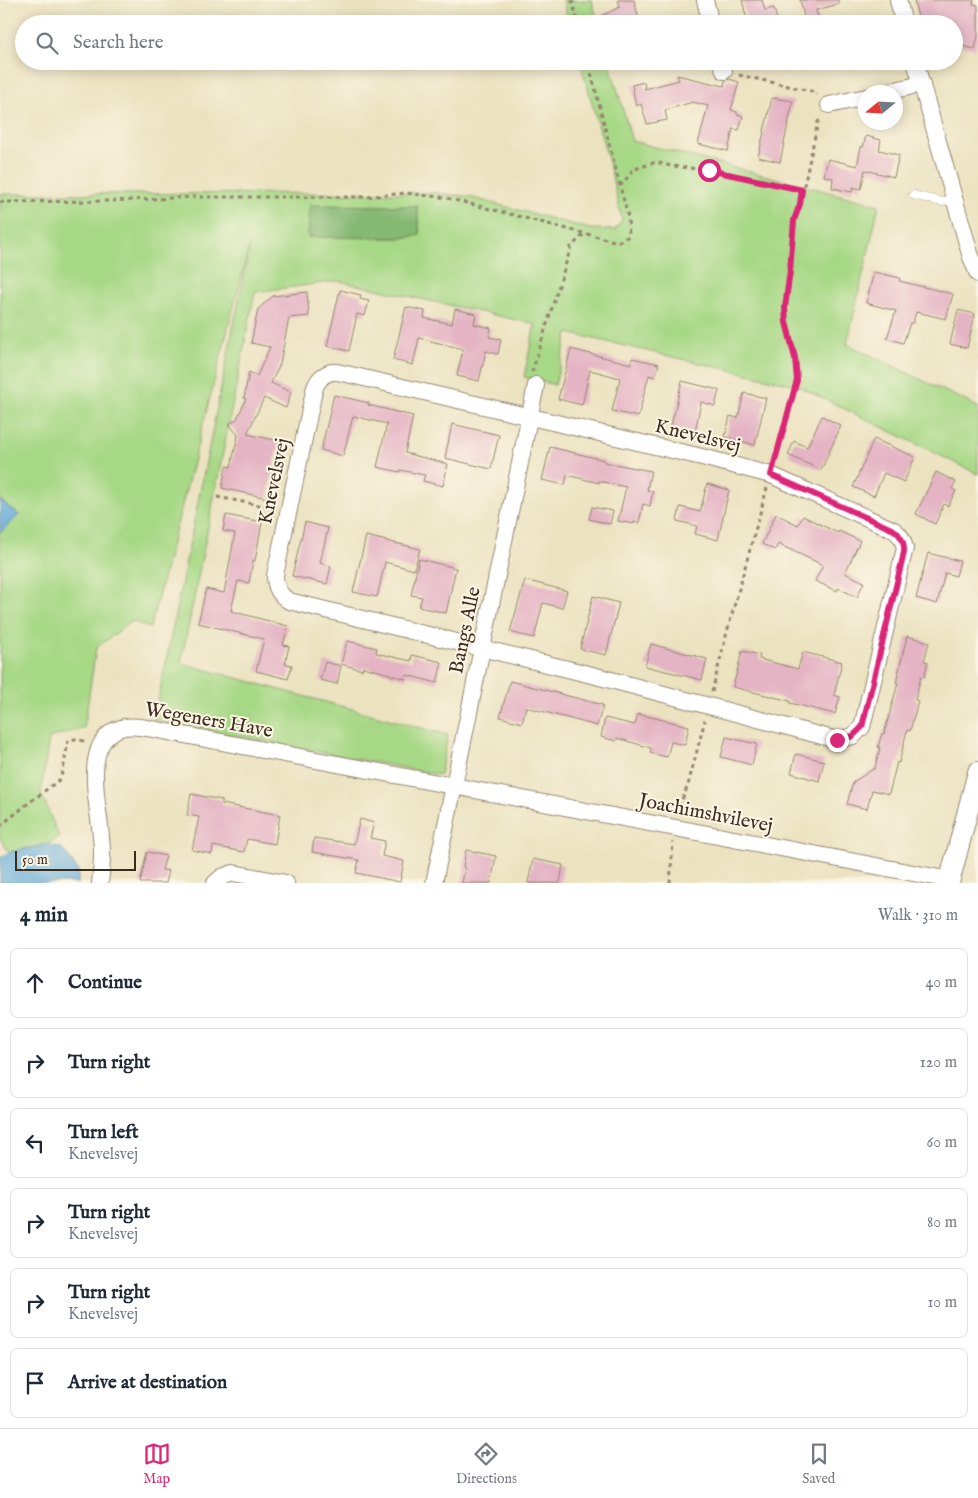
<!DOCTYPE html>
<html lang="en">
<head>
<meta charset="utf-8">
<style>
  body { margin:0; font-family:"IM FELL English",serif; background:#f6f6f7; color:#1f2937 }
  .compass { position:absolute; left:858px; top:85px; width:45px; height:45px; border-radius:50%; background:#fff; box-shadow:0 2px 12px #0003; rotate:252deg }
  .scale { position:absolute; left:15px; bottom:12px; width:121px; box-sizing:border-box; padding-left:5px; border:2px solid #3b2a1e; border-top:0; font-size:14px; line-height:18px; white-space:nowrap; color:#3b2a1e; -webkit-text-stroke:4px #fcf5e5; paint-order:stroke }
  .stop { position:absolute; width:15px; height:15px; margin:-11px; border:4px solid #db2777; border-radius:50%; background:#fff }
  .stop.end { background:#db2777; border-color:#fff; box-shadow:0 1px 5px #0008 }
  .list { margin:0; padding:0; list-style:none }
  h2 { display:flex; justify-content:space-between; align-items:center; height:65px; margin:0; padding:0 20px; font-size:21px }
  h2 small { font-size:16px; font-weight:400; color:#747a83 }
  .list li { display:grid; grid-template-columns:32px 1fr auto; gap:15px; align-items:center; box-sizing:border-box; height:70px; margin:0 10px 10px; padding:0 10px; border:1px solid #e0e1e3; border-radius:8px }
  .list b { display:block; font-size:19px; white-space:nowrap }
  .list p { margin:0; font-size:16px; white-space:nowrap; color:#747a83 }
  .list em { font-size:16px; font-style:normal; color:#747a83 }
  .icon { flex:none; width:28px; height:28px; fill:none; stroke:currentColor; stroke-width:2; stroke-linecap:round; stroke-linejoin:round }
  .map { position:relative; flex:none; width:978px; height:883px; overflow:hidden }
  .search { position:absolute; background:#fff; box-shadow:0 2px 12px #0003; left:15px; right:15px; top:15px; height:55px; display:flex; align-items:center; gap:12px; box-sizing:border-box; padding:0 18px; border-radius:28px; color:#747a83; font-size:19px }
  .sheet { height:545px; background:#fff }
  nav { display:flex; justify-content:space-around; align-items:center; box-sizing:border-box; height:70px; border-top:1px solid #e0e1e3; background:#fff; font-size:14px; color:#747a83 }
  nav a { display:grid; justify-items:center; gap:2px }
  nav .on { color:#db2777 }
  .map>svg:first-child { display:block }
  .green { fill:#a7d886; stroke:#718152; fill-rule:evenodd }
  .forest { fill:#85b873; stroke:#607148 }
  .water { fill:#60aad8; stroke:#4e6a7b }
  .building { fill:#e4b3c4 }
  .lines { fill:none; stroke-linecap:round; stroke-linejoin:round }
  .service-casing { stroke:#93866f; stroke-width:9 }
  .minor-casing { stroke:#93866f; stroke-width:18 }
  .tertiary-casing { stroke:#93866f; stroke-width:22 }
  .path { stroke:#93866f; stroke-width:3; stroke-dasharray:4 4; stroke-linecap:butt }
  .service { stroke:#fff; stroke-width:8 }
  .minor { stroke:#fff; stroke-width:16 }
  .tertiary { stroke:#fff; stroke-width:20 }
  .route { stroke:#db2777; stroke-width:6 }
  .labels { text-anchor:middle; stroke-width:4; stroke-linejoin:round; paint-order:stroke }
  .street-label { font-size:20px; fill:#3b2a1e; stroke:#fcf5e5 }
</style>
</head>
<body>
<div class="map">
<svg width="978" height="883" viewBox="0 0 978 883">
  <rect width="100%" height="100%" fill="#fcf5e5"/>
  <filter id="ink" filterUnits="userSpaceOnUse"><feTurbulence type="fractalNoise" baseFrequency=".02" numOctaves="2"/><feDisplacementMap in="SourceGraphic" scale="10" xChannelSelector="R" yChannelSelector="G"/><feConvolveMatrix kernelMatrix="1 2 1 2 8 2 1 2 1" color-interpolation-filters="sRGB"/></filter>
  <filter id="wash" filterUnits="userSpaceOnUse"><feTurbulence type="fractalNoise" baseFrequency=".0096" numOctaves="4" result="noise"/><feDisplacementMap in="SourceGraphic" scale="20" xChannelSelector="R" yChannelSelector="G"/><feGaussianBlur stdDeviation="1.12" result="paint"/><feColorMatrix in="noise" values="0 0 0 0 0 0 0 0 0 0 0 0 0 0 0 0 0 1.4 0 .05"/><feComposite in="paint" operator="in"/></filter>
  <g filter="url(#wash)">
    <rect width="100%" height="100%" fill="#ebe2c0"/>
    <!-- green -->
    <path class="green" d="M563,0H592L598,24H569Z
      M580,61H609L632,141L879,205L847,344L978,407V474L796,385L568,333L555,385L524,377L535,324L339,281L255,292L181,663L448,735L440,775L154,720L250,244L150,628L132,621L96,648L84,728L49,738L41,793L59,837L48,844L9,852L0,839V194L434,193L466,196L590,229L615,230L622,220L608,159ZM417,206L420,235L402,238L308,237Z"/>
    <!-- forest -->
    <path class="forest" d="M310,205L417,206L420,235L402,238L308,237Z"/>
    <!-- water -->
    <path class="water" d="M0,500L19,515L0,533Z
      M48,844L62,848L78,870V883H0V858L9,852Z"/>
    <g id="blocks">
      <!-- building -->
      <path class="building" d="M618,0H634L640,24H624L623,20L591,24L590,21L620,7Z
        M742,0H762L765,10L774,8L778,24H748Z
        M800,0H838L839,4L816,10L820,24H806Z
        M914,0H974L973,4L978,5V36L975,49L954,44V24H930L919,21Z
        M677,75L724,86L725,81L729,79L739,82L731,110L737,112V114L743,116L739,130L733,129L728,151L698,144L708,106L693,102L665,110L667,120L647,124L641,104L636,106L632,85L644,82L645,89L679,80Z
        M772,98L793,101L780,162L758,157Z
        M866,136L881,140L879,150L899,155L894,177L865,170L861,189L853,187L852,192L832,188L833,178L824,176L828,159L857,166L861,147H863Z
        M874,272L900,278L899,281L953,294L946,319L916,312L913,323H910L903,343L887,338L896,311L866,303Z
        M340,290L361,295L360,299L369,301L365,316L357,314L349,351L327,346Z
        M307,292L309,316L289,318L280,364L271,383L291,392L286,408L264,398L247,434L279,441L267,498L222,488L226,466L231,467L238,435L229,424L237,419L246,399L244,398L249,372L257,376L270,347L251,343L258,309L273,296Z
        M406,307L425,311L424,318L452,324L455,309L476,314L474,324L491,328L489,337L501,339L498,354L486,351L479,381L457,376L463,349L419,338L413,365L393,360Z
        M958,310L975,314L967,348L950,344Z
        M571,349L631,364L632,358L659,364L655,377L649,375L638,417L612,411L620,378L590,370L582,405L558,399Z
        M682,381L719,390L715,406L701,402L695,432L671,426Z
        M744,393L766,398L755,445L725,437L730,416L738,418Z
        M334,395L369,403L368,405L413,416L405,453L448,464L443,486L423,481L425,475L400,470V472L377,467L387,424L353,416L343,456L321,450Z
        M822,416L841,426L821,470L788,455L794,441L807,447Z
        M452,424L499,435L491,469L445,458Z
        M874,439L915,457L904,482L884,473L874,496L853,487Z
        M550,447L604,460V462L651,471L647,490L653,491L650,506L643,504L639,523L634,522V524L618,521L626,487L599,481V483L567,475L565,485L542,480Z
        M936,472L956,482L952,489L956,491L948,506L944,504L935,524L916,514Z
        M707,484L729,490L718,540L695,534L697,526L677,521L680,507L700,512Z
        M592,507L613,511L610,524L589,519Z
        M776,514L798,525L803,516L838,533L839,531L860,541L845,573L864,582L857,597L838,588L837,591L815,581L823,565L778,544L775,550L762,544Z
        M226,515L262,522L255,561L253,560L249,583L238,581L231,611L288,626L283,645L289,646L285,664L292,665L288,679L256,671L264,639L198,623L206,589L224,593L235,533L223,531Z
        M305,522L328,528L320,563L331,566L327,584L292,576Z
        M366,536L420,549L414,570L385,562L377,597L353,592Z
        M928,553L960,561L956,576L945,573L937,604L916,598Z
        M419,559L456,568L446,613L419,607L422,597L411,595Z
        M525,580L567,591L562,608L543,603L534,638L510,632Z
        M593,596L619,603L606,655L580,649Z
        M907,636L929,642L924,661L928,662L924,677L921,676L915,700L918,701L910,731L907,730L899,763L897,762L889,794L872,790L867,809L847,804L853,782L875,768L880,748L878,747L882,733L884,734L898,683H896Z
        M347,641L377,648L376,653L411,661L412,655L442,662L437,683L407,675L406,679L390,675V674L363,667L362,670L341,664Z
        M651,644L707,659L702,680L645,666Z
        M742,651L760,655L759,659L798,669L803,652L842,662L834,695L840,697L835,714L790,703V701L733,687Z
        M325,662L341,666L337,684L320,680Z
        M510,681L603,705L597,726L526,707L522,723L500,717Z
        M638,714L689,726L685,745L671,742L667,757L650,753L651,748L617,738L616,741L601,737L605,718L635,725Z
        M726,737L757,744L752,765L721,757Z
        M796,754L824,761L819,781L791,773Z
        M191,794L222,800V804L280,815L275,844L247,839L244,852L213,846L212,854L192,850L199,817L187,815Z
        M360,819L374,823L370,838L385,841L382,856L404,861L400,882L356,873L359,860L312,852L314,838L354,844Z
        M466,850L496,856L491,883H462L465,868L463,867Z
        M147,852L166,856L162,870L169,871L166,883H140Z
        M533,859L563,865L560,883H528Z"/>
    </g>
  </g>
  <g filter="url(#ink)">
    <use href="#blocks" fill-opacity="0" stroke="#93866f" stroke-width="1"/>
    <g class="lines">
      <defs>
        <path id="service" d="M913,195L942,202L954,199"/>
        <path id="minor" d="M705,0L711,24
          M898,0L904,24
          M721,61L724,71
          M915,61L971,257L978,274
          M886,92L922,84
          M829,105L866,97
          M331,372H337L351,375L706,458L771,475L894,530C901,535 903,540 905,548L862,727L853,736L837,740L596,676L289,601C279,595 275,587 275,575L314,391C316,382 322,375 331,372Z
          M100,883C102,868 103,852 101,837C99,804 79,738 124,727C134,725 148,728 158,730L950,880
          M215,883L222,877L233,873L286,883
          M434,883L536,385"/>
        <path id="tertiary" d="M949,883L978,772"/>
      </defs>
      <!-- service casing -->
      <use href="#service" class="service-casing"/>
      <!-- minor casing -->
      <use href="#minor" class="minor-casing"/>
      <!-- tertiary casing -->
      <use href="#tertiary" class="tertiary-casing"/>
      <!-- path -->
      <path class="path" d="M572,0L578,24
        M739,75L811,91L817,95
        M620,186L628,177L632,170L656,162L671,166L709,170L802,189
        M0,202L111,201L194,197H367L405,193L447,198L618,242L629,236L628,217L588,61
        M532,372L571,247L583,235
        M775,460L797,380L795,358L786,322L785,307L790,271L794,220L800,204L818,122L821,118
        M217,497L275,508
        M712,692L727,632L767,488
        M676,814L688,785L705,720
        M0,826L30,802L59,780L63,771L68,741C75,737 80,740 87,742
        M670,883L673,842"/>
      <!-- service -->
      <use href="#service" class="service"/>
      <!-- minor -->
      <use href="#minor" class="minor"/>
      <!-- tertiary -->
      <use href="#tertiary" class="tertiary"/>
    </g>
  </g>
  <g class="lines" filter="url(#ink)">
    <!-- route -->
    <path class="route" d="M709,170L802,190L800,204L794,220L790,271L785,307L786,322L795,358L797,380L771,475L894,530C903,537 906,545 903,557L862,727L853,736L837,740"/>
  </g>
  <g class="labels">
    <!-- street labels -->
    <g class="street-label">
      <text transform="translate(698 435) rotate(14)" y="7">Knevelsvej</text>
      <text transform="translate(273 481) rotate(-78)" y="7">Knevelsvej</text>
      <text transform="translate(464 630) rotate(-78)" y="7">Bangs Alle</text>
      <text transform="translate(209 719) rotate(10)" y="7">Wegeners Have</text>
      <text transform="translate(706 812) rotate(11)" y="7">Joachimshvilevej</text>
    </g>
  </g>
</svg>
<svg class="compass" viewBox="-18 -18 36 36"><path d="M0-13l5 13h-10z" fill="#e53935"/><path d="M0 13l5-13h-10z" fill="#747a83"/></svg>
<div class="scale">50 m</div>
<div class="stop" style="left:709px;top:170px"></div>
<div class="stop end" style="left:837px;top:740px"></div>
<div class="search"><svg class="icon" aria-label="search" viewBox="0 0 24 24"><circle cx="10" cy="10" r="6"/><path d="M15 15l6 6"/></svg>Search here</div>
</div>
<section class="sheet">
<h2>4 min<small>Walk · 310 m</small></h2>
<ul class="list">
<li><svg class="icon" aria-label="ahead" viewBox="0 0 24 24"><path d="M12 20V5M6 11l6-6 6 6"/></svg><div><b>Continue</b></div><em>40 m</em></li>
<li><svg class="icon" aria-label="right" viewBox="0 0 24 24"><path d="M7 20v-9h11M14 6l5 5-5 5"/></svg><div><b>Turn right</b></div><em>120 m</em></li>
<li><svg class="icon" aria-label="left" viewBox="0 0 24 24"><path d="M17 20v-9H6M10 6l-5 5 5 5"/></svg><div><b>Turn left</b><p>Knevelsvej</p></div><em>60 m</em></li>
<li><svg class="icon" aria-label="right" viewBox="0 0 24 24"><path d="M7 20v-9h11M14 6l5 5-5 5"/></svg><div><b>Turn right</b><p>Knevelsvej</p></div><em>80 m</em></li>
<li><svg class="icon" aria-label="right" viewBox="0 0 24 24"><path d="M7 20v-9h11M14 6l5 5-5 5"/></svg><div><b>Turn right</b><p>Knevelsvej</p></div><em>10 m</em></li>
<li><svg class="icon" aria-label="arrive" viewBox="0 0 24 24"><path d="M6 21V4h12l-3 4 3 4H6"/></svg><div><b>Arrive at destination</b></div></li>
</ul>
</section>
<nav>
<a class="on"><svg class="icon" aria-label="map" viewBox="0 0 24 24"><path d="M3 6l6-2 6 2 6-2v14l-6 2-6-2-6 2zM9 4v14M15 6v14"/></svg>Map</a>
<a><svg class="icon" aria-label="directions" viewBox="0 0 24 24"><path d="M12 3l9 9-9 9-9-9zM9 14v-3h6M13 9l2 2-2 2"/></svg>Directions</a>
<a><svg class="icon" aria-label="saved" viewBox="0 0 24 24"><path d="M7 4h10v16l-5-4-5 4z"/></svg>Saved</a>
</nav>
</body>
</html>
